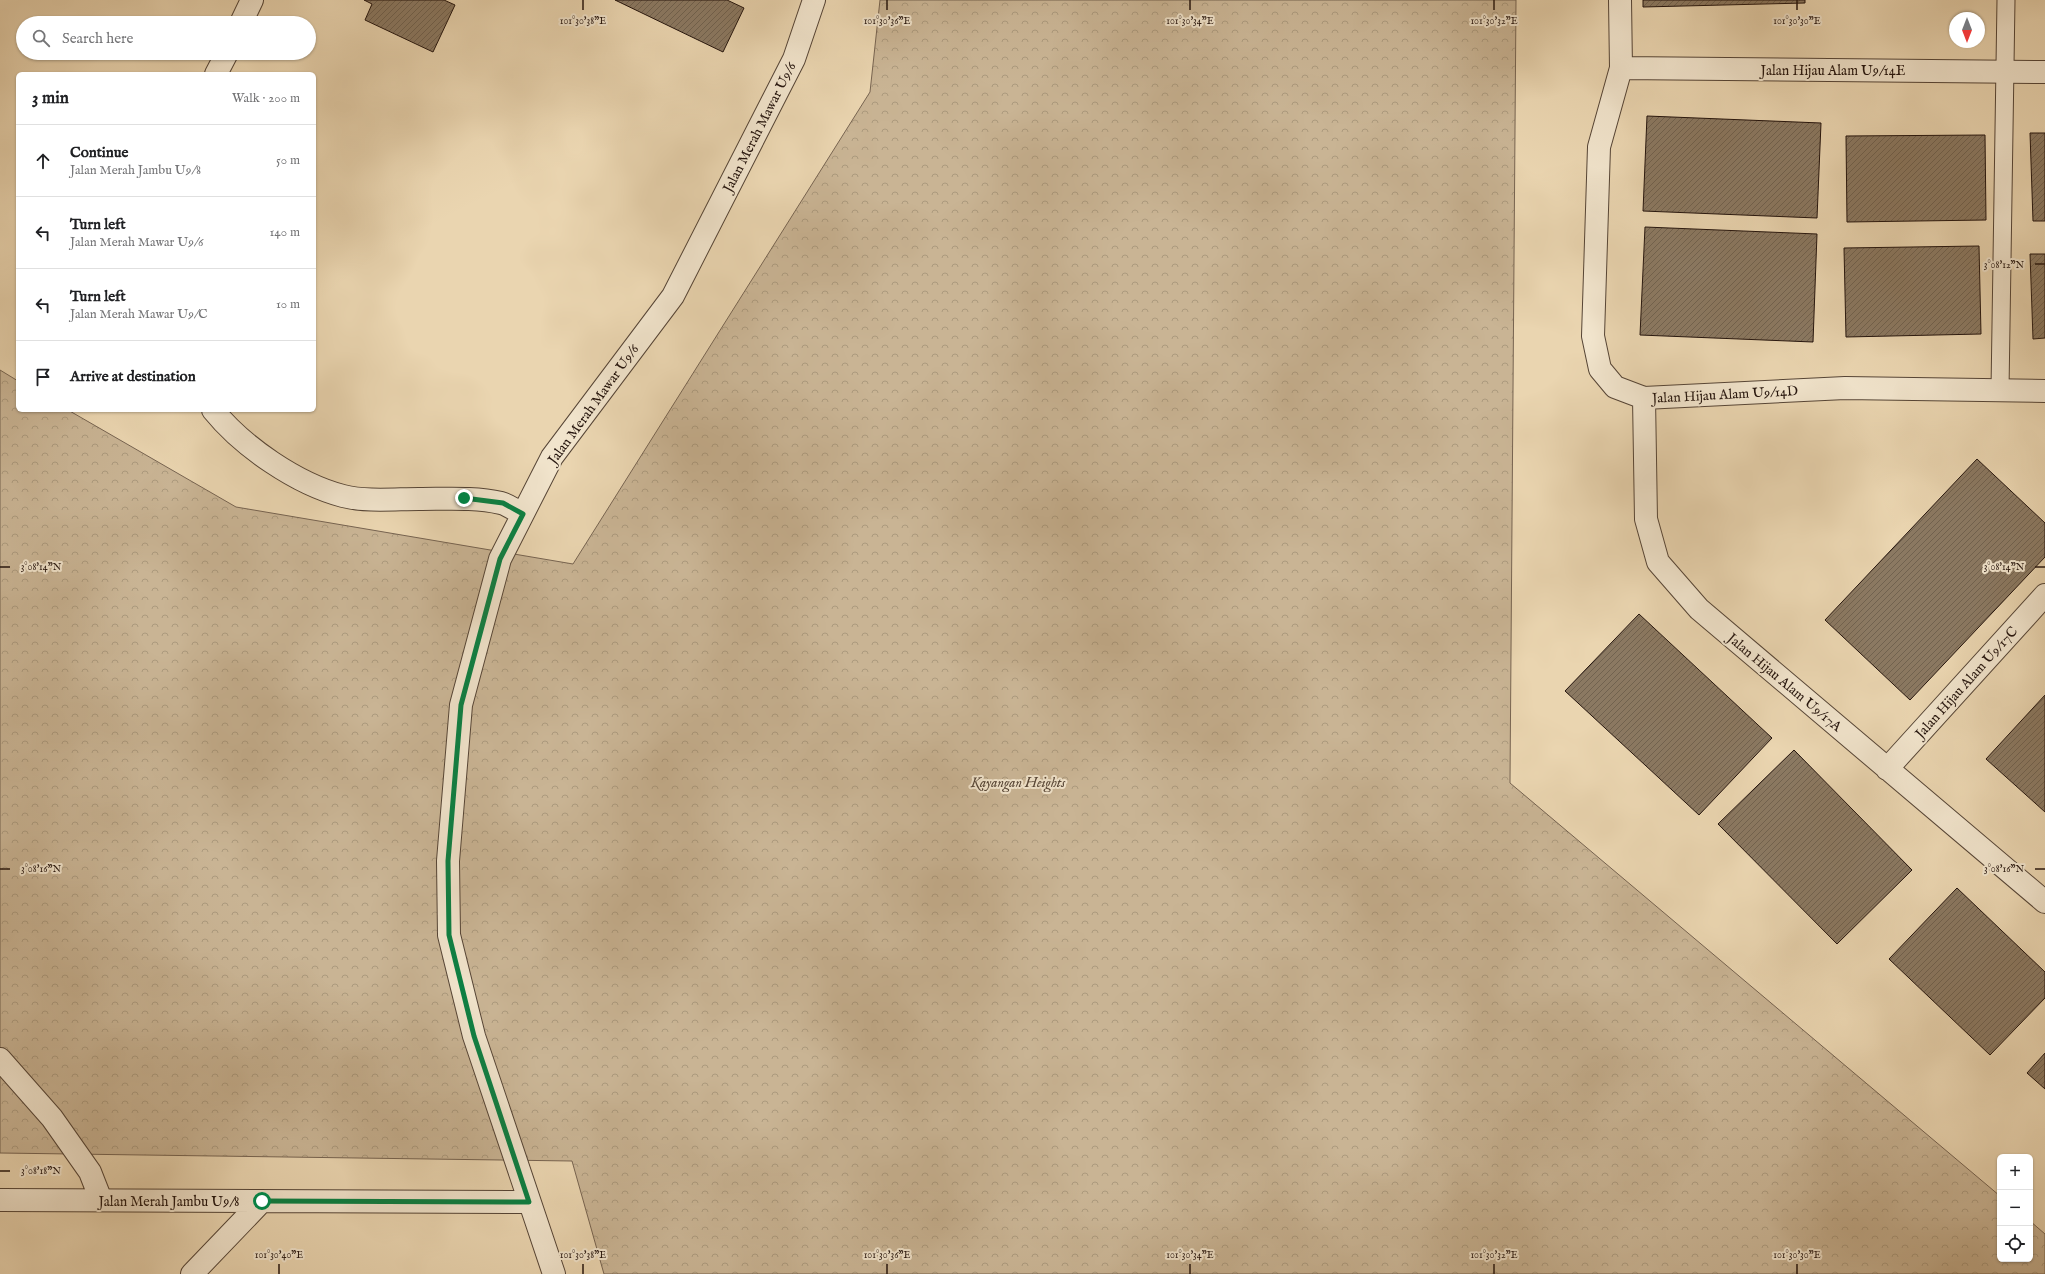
<!DOCTYPE html>
<html lang="en">
<head>
<meta charset="utf-8">
<style>
  body { margin:0; font-family:"IM FELL English",serif; background:#f6f6f6; color:#202124 }
  .controls { position:absolute; right:12px; bottom:12px; display:grid; overflow:hidden; border-radius:6px; box-shadow:0 1px 3px #0004 }
  .controls button { width:36px; height:36px; display:grid; place-items:center; padding:0; border:0; border-bottom:1px solid #e0e0e0; background:#fff; color:#202124; font:20px sans-serif }
  .compass { position:absolute; left:1949px; top:12px; width:36px; height:36px; border-radius:50%; background:#fff; box-shadow:0 1px 3px #0004; rotate:180deg }
  .stop { position:absolute; width:12px; height:12px; margin:-9px; border:3px solid #0b8043; border-radius:50%; background:#fff }
  .stop.end { background:#0b8043; border-color:#fff; box-shadow:0 1px 4px #0008 }
  .list { margin:0; padding:0; list-style:none }
  h2 { display:flex; justify-content:space-between; align-items:center; height:52px; margin:0; padding:0 16px; font-size:17px }
  h2 small { font-size:13px; font-weight:400; color:#757577 }
  .list li { display:grid; grid-template-columns:26px 1fr auto; gap:12px; align-items:center; box-sizing:border-box; height:72px; padding:0 16px; border-top:1px solid #e0e0e0 }
  .list b { display:block; font-size:15px; white-space:nowrap }
  .list p { margin:0; font-size:13px; white-space:nowrap; color:#757577 }
  .list em { font-size:13px; font-style:normal; color:#757577 }
  .icon { flex:none; width:22px; height:22px; fill:none; stroke:currentColor; stroke-width:2; stroke-linecap:round; stroke-linejoin:round }
  .map { position:relative; flex:none; width:2045px; height:1274px; overflow:hidden }
  .search { position:absolute; background:#fff; box-shadow:0 1px 3px #0004; left:16px; top:16px; width:300px; height:44px; display:flex; align-items:center; gap:10px; box-sizing:border-box; padding:0 14px; border-radius:22px; color:#757577; font-size:15px }
  .panel { position:absolute; background:#fff; box-shadow:0 1px 3px #0004; left:16px; top:72px; width:300px; height:340px; border-radius:6px }
  .map>svg:first-child { display:block }
  .forest { fill:url(#forest-crowns); stroke:#776451 }
  .building { fill:url(#building-hatch); stroke:#25150e }
  .lines { fill:none; stroke-linecap:round; stroke-linejoin:round }
  .lane-casing { stroke:#564536; stroke-width:19 }
  .street-casing { stroke:#564536; stroke-width:24 }
  .lane { stroke:#f1e4cc; stroke-width:17 }
  .street { stroke:#f1e4cc; stroke-width:22 }
  .route { stroke:#0b8043; stroke-width:5 }
  .ticks { fill:none; stroke:#25150e; stroke-width:1.5 }
  .labels { text-anchor:middle; stroke-width:4; stroke-linejoin:round; paint-order:stroke }
  .street-label { font-size:14px; fill:#25150e; stroke:#f1e4cc }
  .park-label { font-size:14px; font-style:italic; fill:#564536; stroke:#f1e4cc }
  .ticks-label { font-size:10px; text-anchor:middle; fill:#25150e; stroke:#f1e4cc; stroke-width:4; stroke-linejoin:round; paint-order:stroke }
</style>
</head>
<body>
<div class="map">
<svg width="2045" height="1274" viewBox="0 0 2045 1274">
  <defs>
    <pattern id="forest-crowns" width="20" height="18" patternUnits="userSpaceOnUse"><rect width="20" height="18" fill="#c9b494"/><path d="M2 6a3 3 0 1 1 6 0M12 15a3 3 0 1 1 6 0" fill="none" stroke="#ac9a7e"/></pattern>
    <pattern id="building-hatch" width="6" height="6" patternUnits="userSpaceOnUse"><rect width="6" height="6" fill="#8b7962"/><path d="M-1 1l2-2M0 6l6-6M5 7l2-2" fill="none" stroke="#71624f"/></pattern>
  </defs>
  <rect width="100%" height="100%" fill="#ead5b0"/>
  <filter id="stains"><feTurbulence type="fractalNoise" baseFrequency=".005" numOctaves="4"/><feColorMatrix values="0 0 0 0 .2 0 0 0 0 .09 0 0 0 0 .02 0 0 0 .5 -.17"/></filter>
  <radialGradient id="worn" r=".72"><stop offset=".6" stop-color="#630" stop-opacity="0"/><stop offset="1" stop-color="#630" stop-opacity=".3"/></radialGradient>
  <!-- forest -->
  <path class="forest" d="M880,0H1516L1510,783L2000,1196V1259H2030V1221L2045,1234V1274H604L572,1161L0,1153V370L18,381V410H68L236,507L573,564L870,92Z"/>
  <!-- building -->
  <path class="building" d="M364,0H444L455,5L433,52L365,20L372,4Z
    M615,0H727L744,8L723,52Z
    M1643,0H1805V3L1643,7Z
    M1647,116L1821,123L1817,218L1643,211Z
    M2030,133H2045V221H2033Z
    M1985,135L1986,220L1847,222L1846,136Z
    M1645,227L1817,234L1813,342L1640,335Z
    M1979,246L1981,334L1846,337L1844,248Z
    M2030,254H2045V338L2033,339Z
    M1977,459L2045,523V557L1910,700L1825,620Z
    M1639,614L1772,738L1699,815L1565,691Z
    M2045,695V812L1986,759Z
    M1794,750L1912,870L1837,944L1718,824Z
    M1957,888L2045,972V998L1990,1055L1889,959Z
    M2045,1053V1089L2027,1073Z"/>
  <g class="lines">
    <defs>
      <path id="lane" d="M2000,390L2006,0"/>
      <path id="street" d="M1620,0L1621,68L1599,147L1593,336L1600,369L1615,387L1644,398L1845,388L2045,391
        M241,23L252,0
        M1621,68L2045,72
        M216,74L227,53
        M1644,398L1646,519L1658,562L1699,609L2045,902
        M213,410C243,447 297,484 343,496C367,502 395,499 419,499C447,499 475,497 501,503C509,505 516,511 523,514
        M1887,769L2045,595
        M0,1059L52,1118L90,1172L101,1200
        M0,1200L529,1202
        M192,1274L262,1201
        M554,1274L474,1036L449,935L448,861L461,705L500,559L552,457L673,296L794,59L814,0"/>
    </defs>
    <!-- lane casing -->
    <use href="#lane" class="lane-casing"/>
    <!-- street casing -->
    <use href="#street" class="street-casing"/>
    <!-- lane -->
    <use href="#lane" class="lane"/>
    <!-- street -->
    <use href="#street" class="street"/>
  </g>
  <g class="lines">
    <!-- route -->
    <path class="route" d="M262,1201L529,1202L474,1036L449,935L448,861L461,705L500,559L523,514L503,503L464,498"/>
  </g>
  <!-- ticks -->
  <path class="ticks" d="M583,0V10M887,0V10M1190,0V10M1494,0V10M1797,0V10M2035,264H2045M0,567H10M2035,567H2045M0,869H10M2035,869H2045M0,1171H10M279,1264V1274M583,1264V1274M887,1264V1274M1190,1264V1274M1494,1264V1274M1797,1264V1274"/>
  <g class="labels">
    <!-- street labels -->
    <g class="street-label">
      <text x="1833" y="75">Jalan Hijau Alam U9/14E</text>
      <text transform="translate(759 127) rotate(-63)" y="5">Jalan Merah Mawar U9/6</text>
      <text transform="translate(1725 394) rotate(-3)" y="5">Jalan Hijau Alam U9/14D</text>
      <text transform="translate(593 404) rotate(-54)" y="5">Jalan Merah Mawar U9/6</text>
      <text transform="translate(1785 682) rotate(40)" y="5">Jalan Hijau Alam U9/17A</text>
      <text transform="translate(1966 682) rotate(-48)" y="5">Jalan Hijau Alam U9/17C</text>
      <text x="169" y="1206">Jalan Merah Jambu U9/8</text>
    </g>
    <!-- park labels -->
    <g class="park-label">
      <text x="1018" y="787">Kayangan Heights</text>
    </g>
  </g>
  <g class="ticks-label">
    <text x="583" y="24">101°30'38"E</text>
    <text x="887" y="24">101°30'36"E</text>
    <text x="1190" y="24">101°30'34"E</text>
    <text x="1494" y="24">101°30'32"E</text>
    <text x="1797" y="24">101°30'30"E</text>
    <text x="2004" y="268">3°08'12"N</text>
    <text x="2004" y="570">3°08'14"N</text>
    <text x="41" y="570">3°08'14"N</text>
    <text x="2004" y="872">3°08'16"N</text>
    <text x="41" y="872">3°08'16"N</text>
    <text x="41" y="1174">3°08'18"N</text>
    <text x="279" y="1258">101°30'40"E</text>
    <text x="583" y="1258">101°30'38"E</text>
    <text x="887" y="1258">101°30'36"E</text>
    <text x="1190" y="1258">101°30'34"E</text>
    <text x="1494" y="1258">101°30'32"E</text>
    <text x="1797" y="1258">101°30'30"E</text>
  </g>
  <rect width="100%" height="100%" filter="url(#stains)"/>
  <rect width="100%" height="100%" fill="url(#worn)"/>
</svg>
<div class="controls">
<button>+</button>
<button>−</button>
<button><svg class="icon" aria-label="locate" viewBox="0 0 24 24"><circle cx="12" cy="12" r="6"/><path d="M12 2v4M12 18v4M2 12h4M18 12h4"/></svg></button>
</div>
<svg class="compass" viewBox="-18 -18 36 36"><path d="M0-13l5 13h-10z" fill="#e53935"/><path d="M0 13l5-13h-10z" fill="#757577"/></svg>
<div class="stop" style="left:262px;top:1201px"></div>
<div class="stop end" style="left:464px;top:498px"></div>
<div class="search"><svg class="icon" aria-label="search" viewBox="0 0 24 24"><circle cx="10" cy="10" r="6"/><path d="M15 15l6 6"/></svg>Search here</div>
<section class="panel">
<h2>3 min<small>Walk · 200 m</small></h2>
<ul class="list">
<li><svg class="icon" aria-label="ahead" viewBox="0 0 24 24"><path d="M12 20V5M6 11l6-6 6 6"/></svg><div><b>Continue</b><p>Jalan Merah Jambu U9/8</p></div><em>50 m</em></li>
<li><svg class="icon" aria-label="left" viewBox="0 0 24 24"><path d="M17 20v-9H6M10 6l-5 5 5 5"/></svg><div><b>Turn left</b><p>Jalan Merah Mawar U9/6</p></div><em>140 m</em></li>
<li><svg class="icon" aria-label="left" viewBox="0 0 24 24"><path d="M17 20v-9H6M10 6l-5 5 5 5"/></svg><div><b>Turn left</b><p>Jalan Merah Mawar U9/C</p></div><em>10 m</em></li>
<li><svg class="icon" aria-label="arrive" viewBox="0 0 24 24"><path d="M6 21V4h12l-3 4 3 4H6"/></svg><div><b>Arrive at destination</b></div></li>
</ul>
</section>
</div>
</body>
</html>
